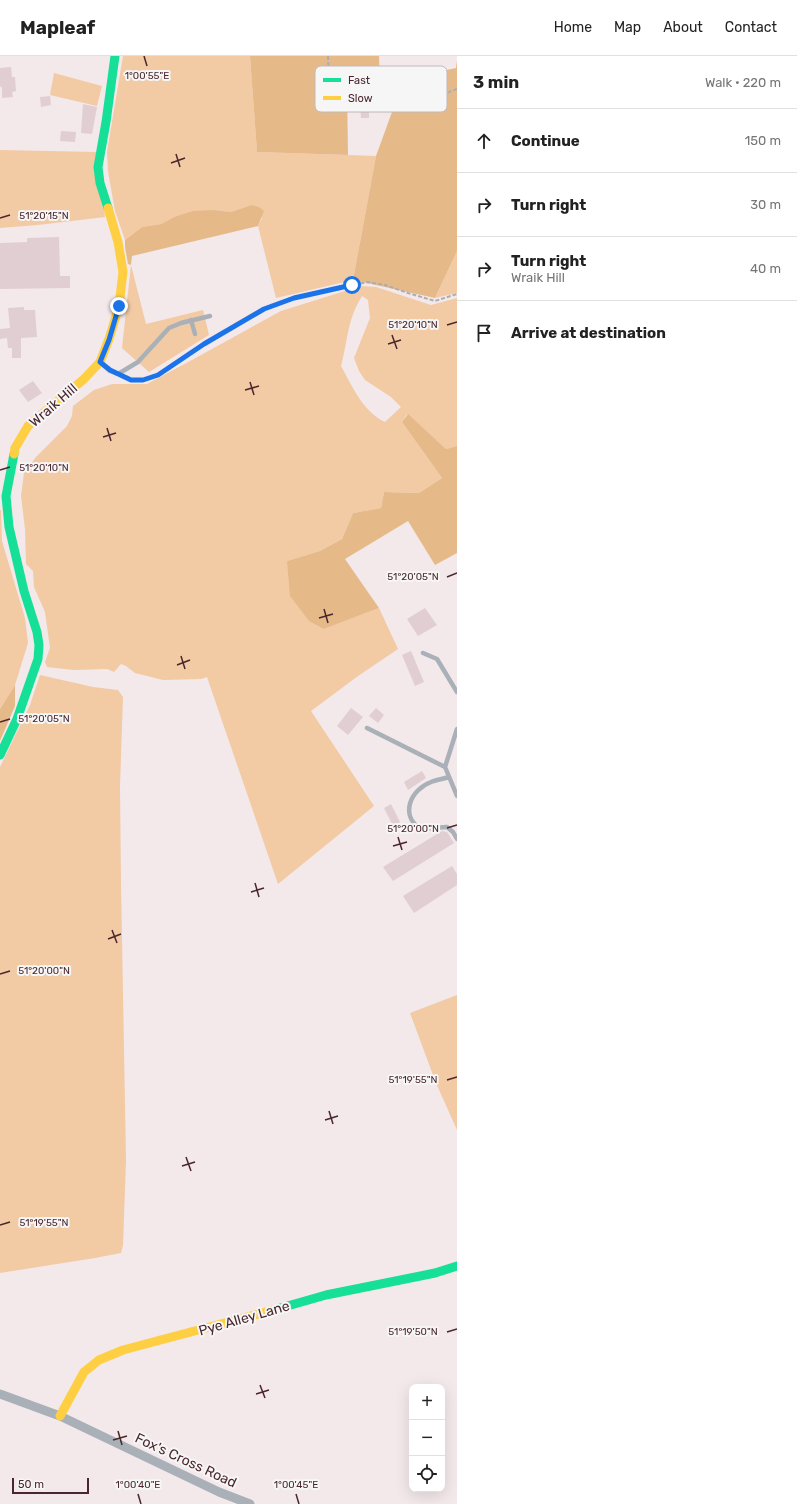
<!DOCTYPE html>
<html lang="en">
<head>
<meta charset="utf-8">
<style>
  body { margin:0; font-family:Rubik,sans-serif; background:#f2f2f2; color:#222 }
  .controls { position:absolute; right:12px; bottom:12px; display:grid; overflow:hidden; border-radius:8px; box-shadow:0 4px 16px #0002 }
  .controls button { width:36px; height:36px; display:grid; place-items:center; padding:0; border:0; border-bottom:1px solid #e0e0e0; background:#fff; color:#222; font:20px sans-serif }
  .scale { position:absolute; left:12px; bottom:10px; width:77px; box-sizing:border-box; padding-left:4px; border:2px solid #4a262d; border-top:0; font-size:11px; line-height:14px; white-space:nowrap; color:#4a262d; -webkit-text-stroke:3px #f6f6f6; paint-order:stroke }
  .stop { position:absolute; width:12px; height:12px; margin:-9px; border:3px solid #1a73e8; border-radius:50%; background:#fff }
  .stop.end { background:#1a73e8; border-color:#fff; box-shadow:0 1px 4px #0008 }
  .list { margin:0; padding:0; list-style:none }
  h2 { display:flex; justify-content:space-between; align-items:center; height:52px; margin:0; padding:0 16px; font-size:17px }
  h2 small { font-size:13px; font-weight:400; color:#767676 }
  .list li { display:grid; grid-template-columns:26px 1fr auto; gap:12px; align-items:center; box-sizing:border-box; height:64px; padding:0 16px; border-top:1px solid #e0e0e0 }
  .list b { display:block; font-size:15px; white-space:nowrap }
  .list p { margin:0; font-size:13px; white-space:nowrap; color:#767676 }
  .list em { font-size:13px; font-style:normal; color:#767676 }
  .icon { flex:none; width:22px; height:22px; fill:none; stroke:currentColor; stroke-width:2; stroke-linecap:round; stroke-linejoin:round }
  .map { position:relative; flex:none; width:457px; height:1448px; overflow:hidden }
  header { display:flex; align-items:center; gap:24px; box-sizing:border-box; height:56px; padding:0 20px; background:#fff; border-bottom:1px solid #e0e0e0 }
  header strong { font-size:19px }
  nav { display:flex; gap:22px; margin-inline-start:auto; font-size:14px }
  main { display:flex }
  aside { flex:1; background:#fff }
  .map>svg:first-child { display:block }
  .green { fill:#f2caa4; fill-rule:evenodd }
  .forest { fill:#e6ba88 }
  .building { fill:#e1ced2 }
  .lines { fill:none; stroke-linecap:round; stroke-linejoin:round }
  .path { stroke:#acadb4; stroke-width:2; stroke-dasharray:4 2; stroke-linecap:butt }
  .lane { stroke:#aab0b8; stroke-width:4.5 }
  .street { stroke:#aab0b8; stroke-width:9 }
  .fast { stroke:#16e098; stroke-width:9 }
  .slow { stroke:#ffcf43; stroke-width:9 }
  .route { stroke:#1a73e8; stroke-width:5 }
  .ticks { fill:none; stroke:#4a262d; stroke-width:1.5 }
  .labels { text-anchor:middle; stroke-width:4; stroke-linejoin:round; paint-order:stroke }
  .street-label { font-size:14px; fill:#4a262d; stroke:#f6f6f6 }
  .key { fill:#f6f6f6; stroke:#c2b8ba; stroke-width:1 }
  .key-label { font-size:11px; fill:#4a262d }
  .ticks-label { font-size:10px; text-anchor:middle; fill:#4a262d; stroke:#f6f6f6; stroke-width:4; stroke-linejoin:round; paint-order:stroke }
</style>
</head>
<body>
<header>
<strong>Mapleaf</strong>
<nav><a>Home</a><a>Map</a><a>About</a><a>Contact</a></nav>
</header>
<main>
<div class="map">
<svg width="457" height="1448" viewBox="0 0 457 1448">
  <rect width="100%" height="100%" fill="#f3e8ea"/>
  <!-- green -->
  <path class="green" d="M123,0H250L257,96L376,100L353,224L276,242L258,170L262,162L251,149L231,156L215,154L174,161L161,168L142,171L125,184L115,155L108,115L107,96Z
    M54,17L102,30L97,50L50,39Z
    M0,94L97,96L105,161L38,169L0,172Z
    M457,195V237L435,242Z
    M131,209L146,268L203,254L209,279L149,316L122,292Z
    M361,230L376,231L431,249L457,242V390L446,393L407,358L402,366L442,422L419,437L384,436L381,452L353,457L342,483L320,495L287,505L324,573L379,552L398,593L358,620L311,655L374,750L278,828L207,621L201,623L163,624L135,617L126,610L121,608L114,616L107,613L74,614L47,611L45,606L50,592L45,556L34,531L33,515L26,508L25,473L21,440L24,417L36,401L67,370L72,360L73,350L94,334L112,328H147L192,304L281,255ZM362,240L368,244L370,262L354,302L359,315L365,324L391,341L401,351L385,366C363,356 352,330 341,310C348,284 347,264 362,240Z
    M0,454H1L2,485L25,562L28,587L15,629L0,653Z
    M40,619L93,631L118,634L123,641L120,730L121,828L126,1104L123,1189L121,1197L95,1202L0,1217V711L30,649Z
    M457,939V1074L436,1027L410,957Z"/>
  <!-- forest -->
  <path class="forest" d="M250,0H379L380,27L347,32L348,99L257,96Z
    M457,5V195L435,242L353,224L376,100L404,23L456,12Z
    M251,149L259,151L264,155L258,170L132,200L131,209L128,208L125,191V184L142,171L161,168L174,161L193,155L215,154L231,156Z
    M408,358L446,393L457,390V497L435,509L408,465L345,503L379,552L324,573L309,565L290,540L287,505L320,495L342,483L353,457L381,452L384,436L419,437L442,422L402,366Z
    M15,629V650L0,685V653Z"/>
  <!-- building -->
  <path class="building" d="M11,11L12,21H15L16,35L12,36L13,41L2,42V32L0,30V12Z
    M50,40L51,49L41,51L40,41Z
    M386,45L387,54L369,55V62H361L360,47Z
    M83,48L97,51L92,78L81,77Z
    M61,75L76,76L75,86L60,85Z
    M59,181L60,220H70V232L0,233V187L27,186V182Z
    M24,251V254H35L37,281L21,282V302H12V292H8L7,282L0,283V273L10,272L8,252Z
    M33,325L42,337L28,346L19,334Z
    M425,552L437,569L418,580L407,563Z
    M411,595L424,626L415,630L402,599Z
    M351,652L363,661L348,679L337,670Z
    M376,652L384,659L378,667L369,660Z
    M422,715L426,722L408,734L404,726Z
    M391,748L400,766L393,770L384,752Z
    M442,775L447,776L454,787L393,825L383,811Z
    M452,810L457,818V829L414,857L403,840Z"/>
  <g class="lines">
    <!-- path -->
    <path class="path" d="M328,0C329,19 327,29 345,41L444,38L457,33
      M126,322L131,324H143L158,319L204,288L264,253L294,242L326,234L368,226L385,229L408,237L435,245L457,238"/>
    <!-- lane -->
    <path class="lane" d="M191,264L195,278
      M101,307L110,315L118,318L138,306L169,272L181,267L210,260
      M423,597L437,603L457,636
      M367,672L445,711
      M457,673L445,711L457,740
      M449,721C443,723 436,724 431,726C410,734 400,759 420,773L447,771L453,776L457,783"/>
    <!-- street -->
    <path class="street" d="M0,1338L60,1360L219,1436L250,1448"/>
    <!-- fast -->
    <path class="fast" d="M108,152L100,127L98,111L106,66L115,0
      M0,699L17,663L38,603L39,589L37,576L24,535L9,471L6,440L14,398
      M277,1253L326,1239L435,1217L457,1210"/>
    <!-- slow -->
    <path class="slow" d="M14,398L15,392L28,370L84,323L100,306L109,283L119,250L123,216L118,186L108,152
      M60,1360L84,1316L99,1304L123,1294L277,1253"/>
  </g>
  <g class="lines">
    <!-- route -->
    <path class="route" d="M119,250L109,284L100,306L110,314L131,324H143L158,319L204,288L264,253L294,242L352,229"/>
  </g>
  <!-- ticks -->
  <path class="ticks" d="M144,0L147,10M176,98L180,111M171,107L185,102M0,162L10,159M447,269L457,266M392,279L397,293M388,288L401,284M250,326L254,339M245,334L259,330M107,372L111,385M103,381L116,377M0,414L10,411M447,521L457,517M324,553L328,567M319,562L333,558M181,600L185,613M177,609L190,604M0,666L10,663M447,772L457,769M398,781L402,794M393,790L407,786M255,827L259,841M251,836L264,832M112,874L117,887M108,883L121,878M0,918L10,915M447,1024L457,1021M329,1055L333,1068M325,1064L338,1060M186,1101L191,1115M182,1110L195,1106M0,1169L10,1166M447,1276L457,1273M260,1329L265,1342M256,1338L269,1334M118,1375L122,1389M113,1384L127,1380M138,1438L141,1448M296,1438L299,1448"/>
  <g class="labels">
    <!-- street labels -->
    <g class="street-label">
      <text transform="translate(53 349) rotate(-41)" y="5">Wraik Hill</text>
      <text transform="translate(244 1262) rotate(-16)" y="5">Pye Alley Lane</text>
      <text transform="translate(186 1404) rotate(25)" y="5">Fox's Cross Road</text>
    </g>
  </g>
  <!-- legend -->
  <rect x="315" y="10" width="132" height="46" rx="6" class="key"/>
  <rect x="323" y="22" width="18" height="4" fill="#16e098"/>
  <rect x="323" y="40" width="18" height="4" fill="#ffcf43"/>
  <g class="key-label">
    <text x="348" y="28">Fast</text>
    <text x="348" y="46">Slow</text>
  </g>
  <g class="ticks-label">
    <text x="147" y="23">1°00'55"E</text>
    <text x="44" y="163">51°20'15"N</text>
    <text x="413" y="272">51°20'10"N</text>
    <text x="44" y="415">51°20'10"N</text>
    <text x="413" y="524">51°20'05"N</text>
    <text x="44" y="666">51°20'05"N</text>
    <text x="413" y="776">51°20'00"N</text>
    <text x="44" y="918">51°20'00"N</text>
    <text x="413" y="1027">51°19'55"N</text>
    <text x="44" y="1170">51°19'55"N</text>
    <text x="413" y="1279">51°19'50"N</text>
    <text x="138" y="1432">1°00'40"E</text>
    <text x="296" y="1432">1°00'45"E</text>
  </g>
</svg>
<div class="controls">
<button>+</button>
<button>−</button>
<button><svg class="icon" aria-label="locate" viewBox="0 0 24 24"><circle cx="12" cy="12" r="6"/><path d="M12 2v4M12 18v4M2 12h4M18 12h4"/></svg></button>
</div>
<div class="scale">50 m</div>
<div class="stop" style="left:352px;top:229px"></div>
<div class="stop end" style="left:119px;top:250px"></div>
</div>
<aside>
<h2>3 min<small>Walk · 220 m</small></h2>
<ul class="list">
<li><svg class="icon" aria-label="ahead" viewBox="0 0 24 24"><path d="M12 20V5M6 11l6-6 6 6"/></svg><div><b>Continue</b></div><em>150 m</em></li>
<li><svg class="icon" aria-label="right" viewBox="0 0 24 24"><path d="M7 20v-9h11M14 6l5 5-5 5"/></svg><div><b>Turn right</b></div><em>30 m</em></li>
<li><svg class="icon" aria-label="right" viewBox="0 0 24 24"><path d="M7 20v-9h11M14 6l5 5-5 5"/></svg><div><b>Turn right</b><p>Wraik Hill</p></div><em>40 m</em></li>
<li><svg class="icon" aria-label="arrive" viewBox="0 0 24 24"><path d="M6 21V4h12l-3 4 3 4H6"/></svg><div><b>Arrive at destination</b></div></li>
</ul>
</aside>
</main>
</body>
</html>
